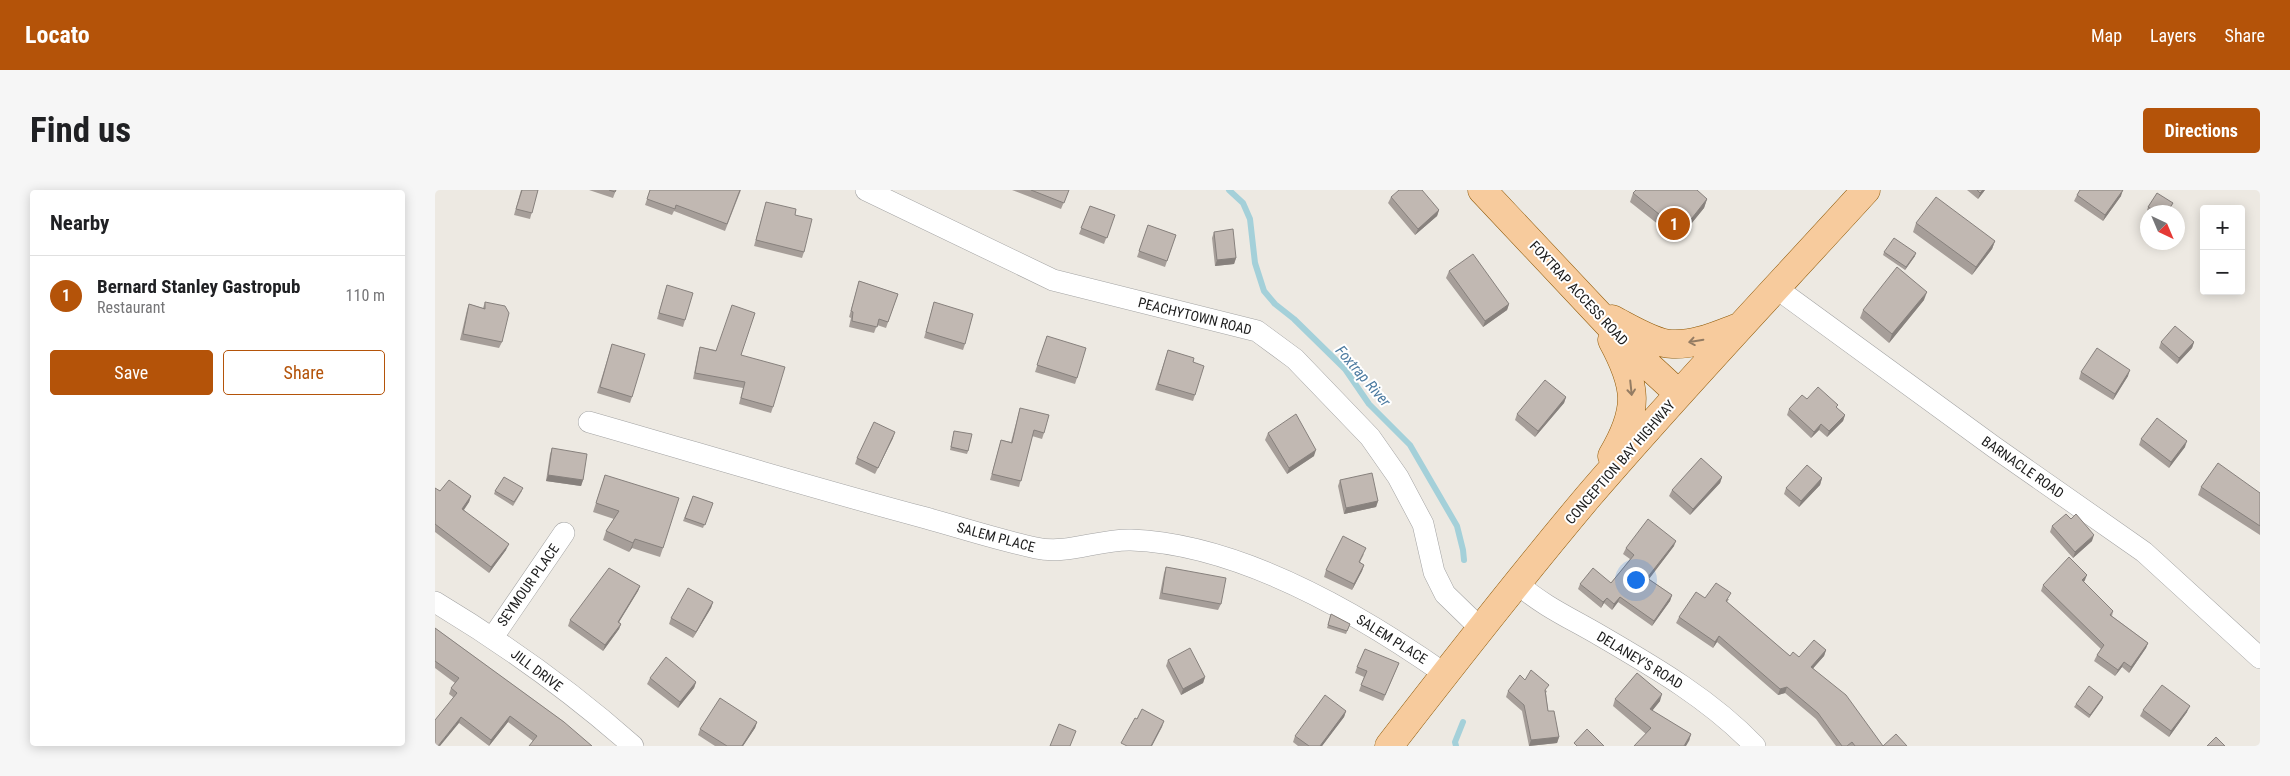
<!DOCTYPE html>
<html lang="en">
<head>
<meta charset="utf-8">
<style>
  body { margin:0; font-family:"Roboto Condensed",sans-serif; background:#f6f6f6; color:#202124 }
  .controls { position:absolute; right:15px; top:15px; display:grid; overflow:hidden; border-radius:5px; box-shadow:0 2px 12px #0003 }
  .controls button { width:45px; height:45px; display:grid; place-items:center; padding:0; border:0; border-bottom:1px solid #e0e0e0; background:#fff; color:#202124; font:25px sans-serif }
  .compass { position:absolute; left:1705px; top:15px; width:45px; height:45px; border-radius:50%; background:#fff; box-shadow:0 2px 12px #0003; rotate:136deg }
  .you { position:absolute; left:1200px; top:389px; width:18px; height:18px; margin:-12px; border:4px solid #fff; border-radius:50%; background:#1a73e8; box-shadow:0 0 0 8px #1a73e833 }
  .badge { display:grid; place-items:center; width:32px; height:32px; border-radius:50%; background:#b45309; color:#fff; font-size:16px; font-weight:700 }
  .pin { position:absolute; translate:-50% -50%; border:2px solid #fff; box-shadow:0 1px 5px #0006 }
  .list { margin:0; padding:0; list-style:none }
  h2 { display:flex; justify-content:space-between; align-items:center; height:65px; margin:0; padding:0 20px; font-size:21px }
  h2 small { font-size:16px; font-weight:400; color:#757577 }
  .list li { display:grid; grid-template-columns:32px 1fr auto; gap:15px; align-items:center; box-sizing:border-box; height:80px; padding:0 20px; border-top:1px solid #e0e0e0 }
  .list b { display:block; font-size:19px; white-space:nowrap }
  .list p { margin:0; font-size:16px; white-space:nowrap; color:#757577 }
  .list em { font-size:16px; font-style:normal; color:#757577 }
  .actions { display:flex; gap:10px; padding:15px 20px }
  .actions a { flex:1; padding:11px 0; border:1px solid #b45309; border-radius:5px; text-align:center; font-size:18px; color:#b45309 }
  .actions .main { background:#b45309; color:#fff }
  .map { position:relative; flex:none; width:1825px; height:556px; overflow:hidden; border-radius:5px }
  header { display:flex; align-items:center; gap:30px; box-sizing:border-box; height:70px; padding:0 25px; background:#b45309; color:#fff }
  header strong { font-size:24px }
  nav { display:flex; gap:28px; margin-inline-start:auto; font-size:18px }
  .intro { display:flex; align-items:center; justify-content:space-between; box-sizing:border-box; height:120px; padding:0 30px }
  h1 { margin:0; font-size:35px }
  .button { padding:12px 22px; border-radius:5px; background:#b45309; color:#fff; font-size:18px; font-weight:700 }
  main { display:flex; gap:30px; padding:0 30px }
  aside { flex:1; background:#fff; border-radius:5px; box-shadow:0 2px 12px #0003 }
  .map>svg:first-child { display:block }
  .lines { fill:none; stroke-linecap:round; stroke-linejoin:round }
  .stream { stroke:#a4d0d9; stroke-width:6 }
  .minor-casing { stroke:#a3a3a3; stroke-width:22 }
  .major-casing { stroke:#8e5907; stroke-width:29 }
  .minor { stroke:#fff; stroke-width:21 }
  .major { stroke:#f7cb9d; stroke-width:28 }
  .wall { fill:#a69e99 }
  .shaded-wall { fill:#87817d }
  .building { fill:#c1b8b2; stroke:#87817d }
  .oneway { stroke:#947c63 }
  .labels { text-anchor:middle; stroke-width:4; stroke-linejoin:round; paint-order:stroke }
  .street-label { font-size:14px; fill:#1c1c1c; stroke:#fff }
  .water-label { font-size:15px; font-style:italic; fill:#4b7aa0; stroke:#fff }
</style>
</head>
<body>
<header>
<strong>Locato</strong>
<nav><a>Map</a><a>Layers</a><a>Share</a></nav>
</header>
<div class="intro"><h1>Find us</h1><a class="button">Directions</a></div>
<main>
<aside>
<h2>Nearby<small></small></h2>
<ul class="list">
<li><span class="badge">1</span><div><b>Bernard Stanley Gastropub</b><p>Restaurant</p></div><em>110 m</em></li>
</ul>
<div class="actions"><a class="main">Save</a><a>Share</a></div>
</aside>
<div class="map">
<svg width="1825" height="556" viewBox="0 0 1825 556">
  <rect width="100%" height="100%" fill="#ede9e2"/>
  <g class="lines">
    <!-- stream -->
    <path class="stream" d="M794,0L808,13L815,29L820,73L829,101L840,114L859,129L910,179L934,214L975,255L1022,336L1028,360L1029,370
      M1021,556L1020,552L1028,532"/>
    <defs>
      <path id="minor" d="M431,0L618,90L822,141L860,169L935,247L963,287L988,334L999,382L1010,404L1045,438
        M1341,98L1559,257L1709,362L1825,468
        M154,232C266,264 378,298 491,328C527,338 564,350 601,358C632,365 664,349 696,350C805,354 923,423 1010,484
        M1083,394C1108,416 1137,429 1166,446C1221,478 1276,510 1320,556
        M0,412C70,454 137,502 198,556
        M58,447L129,343"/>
      <path id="major" d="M1047,0L1204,167L1244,204
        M1177,129C1193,137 1220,154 1237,154C1260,155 1280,146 1301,138
        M1177,150C1202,196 1205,219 1177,266
        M954,556C1019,472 1084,389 1152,308C1242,203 1338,102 1431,0"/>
    </defs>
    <!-- minor casing -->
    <use href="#minor" class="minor-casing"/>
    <!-- major casing -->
    <use href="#major" class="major-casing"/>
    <!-- minor -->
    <use href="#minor" class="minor"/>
    <!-- major -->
    <use href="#major" class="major"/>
  </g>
  <!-- wall -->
  <path class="wall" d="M86,0H103L95,29L79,25Z
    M154,0H181L178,8Z
    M215,0H306L290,41L239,21L237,25L210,15Z
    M577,0H634L626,19Z
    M1532,0H1550L1543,9Z
    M1198,3L1272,9L1269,18L1243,50L1195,12Z
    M1642,5L1686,6L1668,31L1639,11Z
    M956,7L1004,20L1002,26L980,45L953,13Z
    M331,12L360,25L369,62L367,68L319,56Z
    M1738,13L1733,22H1716L1712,20L1713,17Z
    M655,16L680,25L669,54L644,44Z
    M1481,33L1560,51L1557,59L1537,85L1478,42Z
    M713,35L741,45L730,77L702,67Z
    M779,42L801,68L799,74L780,76L777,48Z
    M1449,62L1480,66L1470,80L1448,65Z
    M1014,81L1074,114L1072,120L1048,137L1011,88Z
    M424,91L463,104L451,138L442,135L439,143L414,137L416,128L414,127Z
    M232,95L250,130L248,137L222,129Z
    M1489,110L1454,153L1425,128L1428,120Z
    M50,112L67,152L64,158L25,150L32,120L34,114L48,118Z
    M499,112L530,154L528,160L489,148Z
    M612,146L642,188L640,194L600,182Z
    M1726,152H1759L1757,158L1742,174L1724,158Z
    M177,154L197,207L195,213L162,203Z
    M265,157L306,165L338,217L336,223L304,214L308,198L258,189L263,164Z
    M733,160L758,172L760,205L758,211L720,200Z
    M1646,182L1693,186L1678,210L1644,189Z
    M1131,207L1129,213L1100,247L1080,230L1082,224Z
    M1372,209L1402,218L1410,225L1408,231L1392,247L1384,240L1376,248L1352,225L1354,219Z
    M585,218L609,243L607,249L597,246L584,297L555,290L566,250L576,252Z
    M519,241L533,261L532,264L515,260Z
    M833,243L879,266L852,284L830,250Z
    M458,248L440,284L420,274L422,268Z
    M1706,249L1750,257L1734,278L1704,255Z
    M117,258L148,290L146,296L111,291L115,264Z
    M170,285L228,358L225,367L197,358L194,362L168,350L171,341L179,329L158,322Z
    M1287,287L1285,293L1255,325L1234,306L1237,300Z
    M1387,288L1385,295L1364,317L1349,304L1351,298Z
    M905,290L943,311L941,317L909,324L903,296Z
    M1766,297L1825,303V345L1763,305Z
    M0,298L5,301L36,306L34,312L29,320L71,360L54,383L0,342Z
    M60,301H87L78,316L59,304Z
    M258,306L278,313L268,338L248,331Z
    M1617,336L1657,351L1638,368L1615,342Z
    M1239,356L1214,389L1237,405L1235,411L1217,436L1183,412L1177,420L1169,413L1166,418L1143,399L1145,394L1176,393L1195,369L1188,364L1191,358Z
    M929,364L925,372L929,375L927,381L917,400L889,387L891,380Z
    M731,377L786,414L783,420L724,409L729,383Z
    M1650,390L1649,392L1678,421L1677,426L1713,453L1711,458L1694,483L1687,477L1680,486L1659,471L1662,465L1666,459L1606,401L1608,395Z
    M205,396L203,401L184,432L186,434L184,439L168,461L133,436L135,430Z
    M1270,408L1294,409L1292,412L1355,466L1364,467L1391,460L1389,466L1378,478L1448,556H1401L1381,529L1350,503L1343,505L1282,452L1278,458L1241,433L1244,427Z
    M278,412L276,418L258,448L234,434L236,428Z
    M896,424L915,434L911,444L892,438Z
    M0,438L129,532L98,551L73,532L54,556L24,533L18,507L14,504L16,498L20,493L0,478Z
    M733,470L770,487L768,493L746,505L731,476Z
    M964,473L948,511L924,501L929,487L920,483L922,477Z
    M215,488L261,492L259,498L243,518L212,494Z
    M1090,490L1112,501L1111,503L1113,521L1124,547L1122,553L1094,556L1087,521L1071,507L1073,501Z
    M1668,507L1667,510L1654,528L1639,517L1641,514Z
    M1180,509L1225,511L1217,521L1256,544L1254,551L1211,544L1178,516Z
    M1708,520L1752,522L1734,547L1705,526Z
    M911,521L909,527L887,556H863L858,552L860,546Z
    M322,532L320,538L308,556H280L263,545L265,539Z"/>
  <!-- shaded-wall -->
  <path class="shaded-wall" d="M1548,0H1550L1543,9L1545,3Z
    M1688,0L1686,6L1668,31L1670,25Z
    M1272,9L1269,18L1243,50L1246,42Z
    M1004,20L1002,26L980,45L983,39Z
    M1560,51L1557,59L1537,85L1541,77Z
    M1481,63L1480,66L1470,80L1471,77Z
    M801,68L799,74L780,76L782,70Z
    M1492,102L1489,110L1454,153L1457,144Z
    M1074,114L1072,120L1048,137L1050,131Z
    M1759,152L1757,158L1742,174L1744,168Z
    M1695,180L1693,186L1678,210L1680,204Z
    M1131,207L1129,213L1100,247L1103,241Z
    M1410,225L1408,231L1392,247L1394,241Z
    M1386,234L1384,240L1376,248L1379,242Z
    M460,242L458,248L440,284L443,278Z
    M1752,251L1750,257L1734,278L1736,272Z
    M881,260L879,266L852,284L854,278Z
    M113,285L148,290L146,296L111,291Z
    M1287,287L1285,293L1255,325L1258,319Z
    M1387,288L1385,295L1364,317L1366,311Z
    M36,306L34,312L25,325L27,319Z
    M943,311L941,317L909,324L911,318Z
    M1659,345L1657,351L1638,368L1640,362Z
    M200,349L197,358L194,362L198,353Z
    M1241,351L1239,356L1210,394L1212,388Z
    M74,354L71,360L54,383L56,377Z
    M929,375L927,381L917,400L919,394Z
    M1652,385L1650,390L1645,396L1647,390Z
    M205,396L203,401L181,437L183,432Z
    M1237,405L1235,411L1217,436L1219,431Z
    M1185,407L1183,412L1177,420L1179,414Z
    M1172,408L1166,418L1168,412Z
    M278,412L276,418L258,448L261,442Z
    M186,434L184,439L168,461L170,455Z
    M1284,446L1282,452L1278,458L1280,452Z
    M1713,453L1711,458L1694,483L1696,477Z
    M1391,460L1389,466L1374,483L1376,477Z
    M1689,472L1687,477L1680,486L1683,480Z
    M770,487L768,493L746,505L748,499Z
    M261,492L259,498L243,518L245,512Z
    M1352,497L1350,503L1343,505L1345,499Z
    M1227,504L1225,511L1212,527L1215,519Z
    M1668,507L1667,510L1654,528L1655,525Z
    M1755,516L1752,522L1734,547L1736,541Z
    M911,521L909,527L887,556H885Z
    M75,526L73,532L54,556L56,550Z
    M26,527L24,533L5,556H3Z
    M729,531L727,537L717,556H716Z
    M322,532L320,538L308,556H307Z
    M1256,544L1254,551L1251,556H1249Z
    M1124,547L1122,553L1094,556L1096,550Z"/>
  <!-- building -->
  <path class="building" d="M87,0H103L97,23L81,19Z
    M174,0H181L180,2Z
    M215,0H305L292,34L241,15L240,19L212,9Z
    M596,0H634L629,13Z
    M964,0H987L1004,20L983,39L956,7Z
    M1201,0H1262L1272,9L1246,42L1198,3Z
    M1542,0H1548L1545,3Z
    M1645,0H1688L1670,25L1642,5Z
    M1722,3L1738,13L1732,22H1722L1713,17Z
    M1501,7L1560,51L1541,77L1481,33Z
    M331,12L361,19L360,25L377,29L369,62L321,50Z
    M655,16L680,25L672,48L646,38Z
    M713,35L741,45L732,71L704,61Z
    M798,39L801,68L782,70L779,42Z
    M1459,48L1481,63L1471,77L1449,62Z
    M1038,64L1074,114L1050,131L1014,81Z
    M1462,77L1492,102L1457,144L1428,120Z
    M424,91L463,104L453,132L444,129L442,137L417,131L418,122L416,121Z
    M232,95L258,103L250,130L224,123Z
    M50,112L70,116L74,123L67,152L28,144L34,114L50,119Z
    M499,112L538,124L530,154L491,142Z
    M297,115L320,123L306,165L350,177L338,217L306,208L310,192L260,183L265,157L281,161Z
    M1740,136L1759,152L1744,168L1726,152Z
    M612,146L651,158L642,188L602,175Z
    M177,154L210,164L197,207L165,197Z
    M1662,158L1695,180L1680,204L1646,182Z
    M733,160L759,168L758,172L769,176L760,205L723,194Z
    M1110,190L1131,207L1103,241L1082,224Z
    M1383,197L1403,215L1401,217L1410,225L1394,241L1386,234L1379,242L1354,219L1367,205L1372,209Z
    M585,218L614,225L609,243L599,240L586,291L557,284L566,250L577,253Z
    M861,224L881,260L854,278L833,243Z
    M1722,228L1752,251L1736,272L1706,249Z
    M439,232L460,242L443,278L422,268Z
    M519,241L537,244L533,261L516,257Z
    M117,258L152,264L148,290L113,285Z
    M1266,268L1287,287L1258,319L1237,300Z
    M1783,273L1825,303V336L1766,297Z
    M1372,275L1387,288L1366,311L1351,298Z
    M937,283L943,311L911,318L905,290Z
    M170,285L244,308L228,358L200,349L198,353L171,341L184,321L161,313Z
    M69,287L88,298L79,312L60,301Z
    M14,290L36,306L27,319L74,354L56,377L0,334V298L5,301Z
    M258,306L278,313L270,335L250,328Z
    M1631,324L1636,329L1641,324L1659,345L1640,362L1617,336Z
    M1213,329L1241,351L1212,388L1237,405L1219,431L1185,407L1179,414L1172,408L1168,412L1145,394L1158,378L1176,393L1199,365L1191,358Z
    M908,346L931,358L924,372L929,375L919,394L891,380Z
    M1634,367L1652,385L1647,390L1678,421L1675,425L1713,453L1696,477L1689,472L1683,480L1662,465L1669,455L1608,395Z
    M731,377L791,388L786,414L727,403Z
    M174,378L205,396L183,432L186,434L170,455L135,430Z
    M1281,393L1296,403L1291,411L1355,466L1358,462L1364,467L1379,450L1391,460L1376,477L1411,505L1448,556H1420L1417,552L1412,556H1407L1383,523L1352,497L1345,499L1284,446L1280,452L1244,427L1261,402L1270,408Z
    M253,398L278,412L261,442L236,428Z
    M896,424L915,434L912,441L893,435Z
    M0,438L129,532L157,556H94L102,546L75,526L56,550L26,527L3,556H0V530L22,503L16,498L24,488L0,471Z
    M755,458L770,487L748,499L733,470Z
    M930,459L964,473L950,505L926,495L932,481L922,477Z
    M231,467L261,492L245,512L215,488Z
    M1096,480L1114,495L1110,500L1113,521H1119L1124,547L1096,550L1089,515L1073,501L1085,485L1090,490Z
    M1202,483L1227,504L1215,519L1256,544L1249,556H1199L1216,538L1180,509Z
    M1727,495L1755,516L1736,541L1708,520Z
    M1654,496L1668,507L1655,525L1641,514Z
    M890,505L911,521L885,556H874L860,546Z
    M285,508L322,532L307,556H292L265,539Z
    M707,519L729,531L716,556H692L686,553L700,528L702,529Z
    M624,534L641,541L635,556H615Z
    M1152,539L1169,556H1142L1139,553Z
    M1461,544L1472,556H1448Z
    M1781,547L1790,556H1772Z"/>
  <!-- one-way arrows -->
  <defs><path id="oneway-shaft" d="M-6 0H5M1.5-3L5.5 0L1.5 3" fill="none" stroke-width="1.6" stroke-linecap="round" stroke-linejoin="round" transform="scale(1.25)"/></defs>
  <g class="oneway">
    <use href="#oneway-shaft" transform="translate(1261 151) rotate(170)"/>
    <use href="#oneway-shaft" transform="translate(1196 198) rotate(84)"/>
  </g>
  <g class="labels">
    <!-- street labels -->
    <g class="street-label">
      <text transform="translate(1144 103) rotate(47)" y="5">FOXTRAP ACCESS ROAD</text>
      <text transform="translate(760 126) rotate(14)" y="5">PEACHYTOWN ROAD</text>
      <text transform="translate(1185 272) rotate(-49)" y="5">CONCEPTION BAY HIGHWAY</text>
      <text transform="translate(1588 277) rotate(35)" y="5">BARNACLE ROAD</text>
      <text transform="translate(561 347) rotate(15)" y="5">SALEM PLACE</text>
      <text transform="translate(93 395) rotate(-55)" y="5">SEYMOUR PLACE</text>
      <text transform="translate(957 449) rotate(32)" y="5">SALEM PLACE</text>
      <text transform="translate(1205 470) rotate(31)" y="5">DELANEY'S ROAD</text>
      <text transform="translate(102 480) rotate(37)" y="5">JILL DRIVE</text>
    </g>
    <!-- water labels -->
    <g class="water-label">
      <text transform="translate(928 186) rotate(49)" y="5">Foxtrap River</text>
    </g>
  </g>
</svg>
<div class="controls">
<button>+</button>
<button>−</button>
</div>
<svg class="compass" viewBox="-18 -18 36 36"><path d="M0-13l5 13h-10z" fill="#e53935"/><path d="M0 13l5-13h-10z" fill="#757577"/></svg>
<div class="you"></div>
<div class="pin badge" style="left:1239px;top:34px">1</div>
</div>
</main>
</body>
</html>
